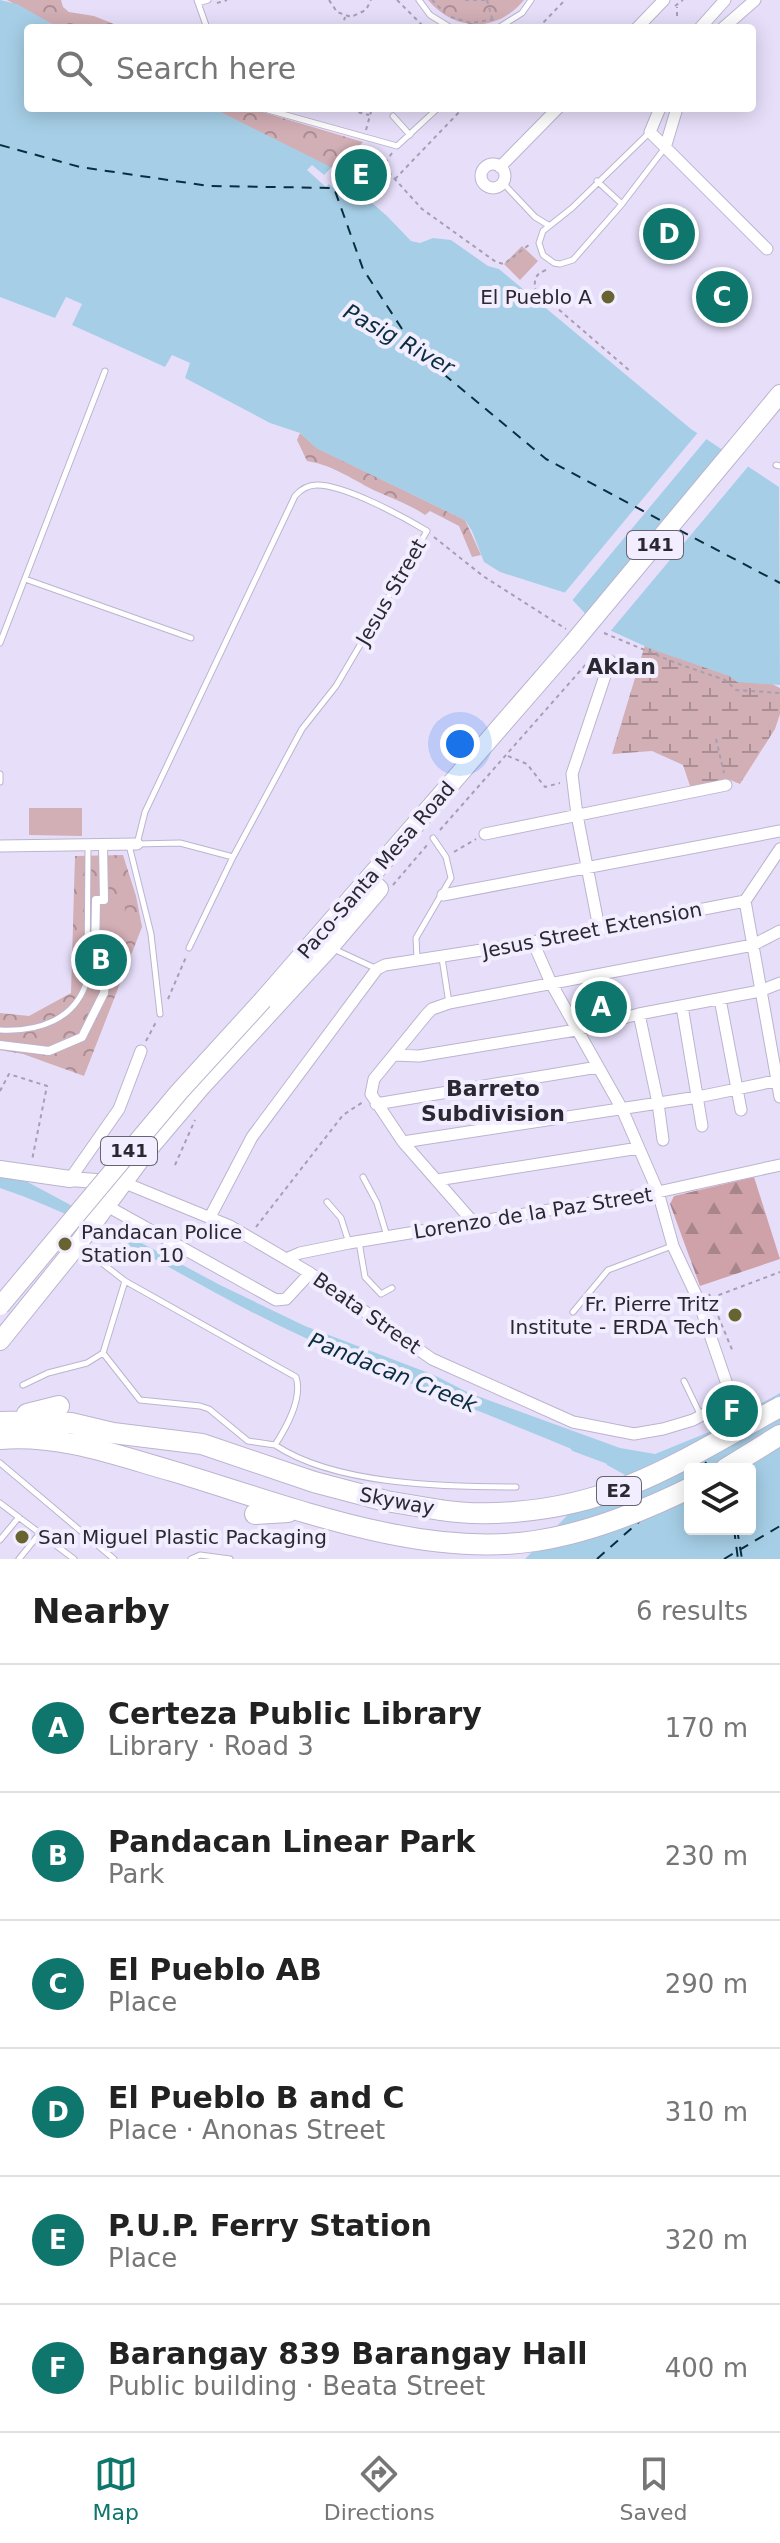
<!DOCTYPE html>
<html lang="en">
<head>
<meta charset="utf-8">
<style>
  body { margin:0; font-family:"DejaVu Sans",sans-serif; background:#f6f6f6; color:#222 }
  .controls { position:absolute; right:24px; bottom:24px; display:grid; overflow:hidden; border-radius:8px; box-shadow:0 4px 20px #0003 }
  .controls button { width:72px; height:72px; display:grid; place-items:center; padding:0; border:0; border-bottom:2px solid #e0e0e0; background:#fff; color:#222; font:40px sans-serif }
  .you { position:absolute; left:460px; top:744px; width:28px; height:28px; margin:-20px; border:6px solid #fff; border-radius:50%; background:#1a73e8; box-shadow:0 0 0 12px #1a73e833 }
  .badge { display:grid; place-items:center; width:52px; height:52px; border-radius:50%; background:#0f766e; color:#fff; font-size:26px; font-weight:700 }
  .pin { position:absolute; translate:-50% -50%; border:4px solid #fff; box-shadow:0 2px 8px #0006 }
  .list { margin:0; padding:0; list-style:none }
  h2 { display:flex; justify-content:space-between; align-items:center; height:104px; margin:0; padding:0 32px; font-size:34px }
  h2 small { font-size:26px; font-weight:400; color:#767676 }
  .list li { display:grid; grid-template-columns:52px 1fr auto; gap:24px; align-items:center; box-sizing:border-box; height:128px; padding:0 32px; border-top:2px solid #e0e0e0 }
  .list b { display:block; font-size:30px; white-space:nowrap }
  .list p { margin:0; font-size:26px; white-space:nowrap; color:#767676 }
  .list em { font-size:26px; font-style:normal; color:#767676 }
  .icon { flex:none; width:44px; height:44px; fill:none; stroke:currentColor; stroke-width:2; stroke-linecap:round; stroke-linejoin:round }
  .map { position:relative; flex:none; width:780px; height:1559px; overflow:hidden }
  .search { position:absolute; background:#fff; box-shadow:0 4px 20px #0003; left:24px; right:24px; top:24px; height:88px; display:flex; align-items:center; gap:20px; box-sizing:border-box; padding:0 28px; border-radius:8px; color:#767676; font-size:30px }
  .sheet { height:872px; background:#fff }
  nav { display:flex; justify-content:space-around; align-items:center; box-sizing:border-box; height:112px; border-top:2px solid #e0e0e0; background:#fff; font-size:22px; color:#767676 }
  nav a { display:grid; justify-items:center; gap:4px }
  nav .on { color:#0f766e }
  .map>svg:first-child { display:block }
  .forest { fill:url(#forest-firs) }
  .wetland { fill:url(#wetland-marsh) }
  .park { fill:url(#park-crowns) }
  .pitch { fill:#d2aeb5 }
  .water { fill:#a6cfe7; fill-rule:evenodd }
  .pier { fill:#e7dffa }
  .lines { fill:none; stroke-linecap:round; stroke-linejoin:round }
  .canal { stroke:#a6cfe7; stroke-width:12 }
  .ferry { stroke:#0a2e3f; stroke-width:2; stroke-dasharray:10 8; stroke-linecap:butt }
  .service-casing { stroke:#bcb4ce; stroke-width:7 }
  .pedestrian-casing { stroke:#bcb4ce; stroke-width:10 }
  .minor-casing { stroke:#bcb4ce; stroke-width:13 }
  .tertiary-casing { stroke:#bcb4ce; stroke-width:16 }
  .secondary-casing { stroke:#bcb4ce; stroke-width:18 }
  .primary-casing { stroke:#bcb4ce; stroke-width:20 }
  .motorway-casing { stroke:#bcb4ce; stroke-width:22 }
  .path { stroke:#a69fb4; stroke-width:2; stroke-dasharray:4 4; stroke-linecap:butt }
  .service { stroke:#fff; stroke-width:5 }
  .pedestrian { stroke:#fff; stroke-width:8 }
  .minor { stroke:#fff; stroke-width:11 }
  .tertiary { stroke:#fff; stroke-width:14 }
  .secondary { stroke:#fff; stroke-width:16 }
  .primary { stroke:#fff; stroke-width:18 }
  .motorway { stroke:#fff; stroke-width:20 }
  .primary-bridge-casing { stroke:#bcb4ce; stroke-width:20; stroke-linecap:butt }
  .motorway-bridge-casing { stroke:#bcb4ce; stroke-width:22; stroke-linecap:butt }
  .primary-bridge { stroke:#fff; stroke-width:18 }
  .motorway-bridge { stroke:#fff; stroke-width:20 }
  .poi-dot { fill:#686431; stroke:#f3eeff; stroke-width:3 }
  .labels { text-anchor:middle; stroke-width:8; stroke-linejoin:round; paint-order:stroke }
  .shield { fill:#f3eeff; stroke:#676370; stroke-width:2 }
  .shield-label { font-size:18px; font-weight:bold; fill:#2b2832 }
  .poi-label { font-size:20px; fill:#2b2832; stroke:#f3eeff; text-anchor:end }
  .street-label { font-size:20px; fill:#2b2832; stroke:#f3eeff }
  .water-label { font-size:22px; font-style:italic; fill:#0a2e3f; stroke:#f3eeff }
  .neighbourhood-label { font-size:22px; font-weight:bold; fill:#2b2832; stroke:#f3eeff }
</style>
</head>
<body>
<div class="map">
<svg width="780" height="1559" viewBox="0 0 780 1559">
  <defs>
    <pattern id="forest-firs" width="22" height="20" patternUnits="userSpaceOnUse" patternTransform="scale(2)"><rect width="22" height="20" fill="#cfa2aa"/><path d="M5 1l3.5 6h-7zM16 11l3.5 6h-7z" fill="#a8848b"/></pattern>
    <pattern id="wetland-marsh" width="20" height="14" patternUnits="userSpaceOnUse" patternTransform="scale(2)"><rect width="20" height="14" fill="#d2aeb5"/><path d="M1 5h8M5 5V1M11 12h8M15 12V8" fill="none" stroke="#ab8e94"/></pattern>
    <pattern id="park-crowns" width="20" height="18" patternUnits="userSpaceOnUse" patternTransform="scale(2)"><rect width="20" height="18" fill="#d2aeb5"/><path d="M2 6a3 3 0 1 1 6 0M12 15a3 3 0 1 1 6 0" fill="none" stroke="#ab8e94"/></pattern>
  </defs>
  <rect width="100%" height="100%" fill="#e7dffa"/>
  <!-- forest -->
  <path class="forest" d="M754,1177L780,1259L700,1286L670,1204L674,1196Z"/>
  <!-- wetland -->
  <path class="wetland" d="M645,645L756,683L768,682L780,688V714L775,729L740,784L728,779L691,789L683,765L652,751L612,754Z"/>
  <!-- park -->
  <path class="park" d="M7,0H61L63,7L69,12L94,16L114,24H134L140,28H59Z
    M428,0H524C497,33 455,32 428,0Z
    M212,108H249L363,142L337,171Z
    M300,433L317,448L465,520L481,555L472,557L459,526L430,511L425,515C411,505 395,500 378,492C354,481 334,465 307,461L297,440Z
    M123,855L136,896L142,927L84,1076L23,1054L0,1050V1013L29,1016L71,993L75,856Z"/>
  <!-- pitch -->
  <path class="pitch" d="M522,246L538,261L520,280L504,264Z
    M29,808H82V836L29,835Z
    M99,903L125,904L124,952L98,951Z"/>
  <!-- water -->
  <path class="water" d="M0,0L17,4L59,28H28V108H212L331,167L387,216L411,241L420,243L433,238L451,240L488,266L499,269L691,429L779,487L780,685L737,682L729,676L651,649L594,623L566,593L500,572L484,562L472,531L465,520L316,448L300,433L270,423L185,378L190,363L172,355L165,367L72,325L82,304L66,297L55,318L0,297Z
    M0,1176L22,1179L220,1285L305,1326L434,1375L469,1393L620,1448L655,1454L709,1432L780,1393V1559H525L586,1496L627,1476L607,1465L601,1451L579,1452C486,1413 391,1378 299,1335C198,1289 105,1223 0,1188ZM690,1469H750V1529H690Z"/>
  <!-- pier -->
  <path class="pier" d="M312,165L324,175L332,167L354,187L344,198L329,184L326,187L307,170Z
    M700,430L709,436L570,603L562,596Z
    M726,447L751,463L608,634L591,626Z"/>
  <g class="lines">
    <!-- canal -->
    <path class="canal" d="M576,1446L619,1462"/>
    <!-- ferry -->
    <path class="ferry" d="M0,145L80,167L209,186L334,188L363,269L417,352L546,459L662,521
      M679,530L780,583
      M699,1469L708,1461
      M734,1529L738,1559
      M737,1529L742,1559
      M597,1559L641,1520
      M724,1559L780,1526"/>
    <defs>
      <path id="service" d="M197,0L207,28
        M419,0L430,15L451,28
        M198,3L208,0
        M498,28L522,13L531,0
        M261,108L397,146L438,108
        M393,116L410,135
        M650,132L572,208L543,231L539,243L543,255L554,263L560,264L573,260L622,204L664,149
        M597,181L622,204
        M503,183L535,217L548,225
        M776,465L780,466
        M25,579L191,638
        M0,643L105,371
        M0,774V782
        M129,845L151,934L160,1014
        M189,948L233,857L302,729L336,686L427,531C402,516 345,485 317,485C307,485 301,489 295,496L145,812L137,844L180,843L233,857
        M338,951L377,969
        M417,958L416,938L451,878L446,857L433,838
        M442,958L449,1003
        M0,1030C38,1032 76,1020 87,980L88,847
        M363,1177L377,1203L387,1236
        M327,1202L341,1218L349,1243
        M359,1242L365,1277L381,1294L392,1288
        M80,1246L125,1281L296,1377C303,1398 286,1428 275,1445C335,1485 445,1487 516,1487
        M125,1281L103,1353L140,1400L200,1406L209,1409L248,1441L275,1445
        M573,1312L608,1270L672,1246
        M684,1381L701,1416
        M23,1385L48,1373L87,1363L103,1353
        M0,1463L114,1559
        M0,1503L74,1559
        M0,1540L19,1517
        M19,1559L40,1533
        M191,1559L200,1555L230,1559"/>
      <path id="pedestrian" d="M0,1045L49,1051L82,1037L104,993L108,957L95,956L96,900H104L103,845"/>
      <path id="minor" d="M637,28L664,0
        M700,28L725,0
        M723,28L755,0
        M660,108L650,132L767,249
        M665,148L677,108
        M481 176a12 12 0 1 1 24 0a12 12 0 1 1-24 0Z
        M500,167L558,108
        M485,834L726,785
        M0,846L137,844
        M443,895L780,831
        M745,901L780,1097
        M599,928L577,815L572,774L610,661
        M720,999L741,1110
        M682,1006L702,1126
        M639,1014L658,1103L663,1140
        M394,1055L419,1056L576,1030L639,1014L760,991L780,983
        M376,1104L598,1067
        M403,1142L698,1097L780,1080
        M70,1179L119,1109L141,1051
        M437,1180L639,1148
        M125,1183L230,1226L310,1273L432,1359L573,1422L634,1434L663,1429L693,1420L729,1401L731,1396L697,1297L673,1246L658,1192L622,1109L551,983L533,942
        M107,1206L276,1300L286,1299L310,1273
        M210,1217L252,1137L377,969L385,965L533,942L745,901L780,849
        M473,1222L403,1142L371,1094L374,1079L427,1014L432,1009L449,1003L753,945L780,931
        M286,1259L300,1253L349,1243L658,1192L780,1165"/>
      <path id="tertiary" d="M70,1179L109,1182"/>
      <path id="secondary" d="M0,1169L70,1179"/>
      <path id="primary" d="M737,446L780,394
        M263,1000L573,643
        M0,1341L75,1248L145,1153L200,1088L329,948L379,889L369,880"/>
      <path id="motorway" d="M27,1414L59,1406
        M0,1422L35,1421L71,1423L113,1433L202,1444L314,1482L386,1501L440,1510
        M0,1439C60,1434 116,1455 172,1471C283,1504 419,1559 535,1541C589,1533 641,1512 690,1488
        M725,1469L780,1435
        M255,1514L288,1512"/>
    </defs>
    <!-- service casing -->
    <use href="#service" class="service-casing"/>
    <!-- pedestrian casing -->
    <use href="#pedestrian" class="pedestrian-casing"/>
    <!-- minor casing -->
    <use href="#minor" class="minor-casing"/>
    <!-- tertiary casing -->
    <use href="#tertiary" class="tertiary-casing"/>
    <!-- secondary casing -->
    <use href="#secondary" class="secondary-casing"/>
    <!-- primary casing -->
    <use href="#primary" class="primary-casing"/>
    <!-- motorway casing -->
    <use href="#motorway" class="motorway-casing"/>
    <!-- path -->
    <path class="path" d="M329,0L337,12L351,17L366,10L371,0
      M397,0L425,28
      M432,0L445,13
      M465,0H487
      M487,0L492,18
      M217,3L227,0
      M675,6L683,0
      M677,16V7
      M451,17L471,23L495,19
      M342,28L345,17
      M538,28L565,0
      M343,108L369,115
      M366,130L372,108
      M392,153L383,166L422,209L496,262L504,264L530,244
      M395,179L463,108
      M334,188H335
      M546,270C536,274 534,278 535,289L630,371
      M434,537L483,576L566,629
      M604,633L676,663L725,680L736,690L780,693
      M716,739L724,773
      M508,756L527,764L545,787L560,783
      M440,830L595,654
      M454,852L476,839
      M393,885L428,844
      M168,999L186,957
      M146,1041L156,1022
      M0,1091L9,1074L47,1086L32,1160
      M175,1165L195,1120
      M256,1227L343,1115L363,1102
      M709,1294L733,1352
      M711,1298L780,1272"/>
    <!-- service -->
    <use href="#service" class="service"/>
    <!-- pedestrian -->
    <use href="#pedestrian" class="pedestrian"/>
    <!-- minor -->
    <use href="#minor" class="minor"/>
    <!-- tertiary -->
    <use href="#tertiary" class="tertiary"/>
    <!-- secondary -->
    <use href="#secondary" class="secondary"/>
    <!-- primary -->
    <use href="#primary" class="primary"/>
    <!-- motorway -->
    <use href="#motorway" class="motorway"/>
    <defs>
      <path id="primary-bridge" d="M573,643L737,446
        M0,1306L179,1092L263,1000"/>
      <path id="motorway-bridge" d="M440,1510C465,1514 489,1514 514,1512C622,1504 687,1457 780,1407"/>
    </defs>
    <!-- primary-bridge casing -->
    <use href="#primary-bridge" class="primary-bridge-casing"/>
    <!-- motorway-bridge casing -->
    <use href="#motorway-bridge" class="motorway-bridge-casing"/>
    <!-- primary-bridge -->
    <use href="#primary-bridge" class="primary-bridge"/>
    <!-- motorway-bridge -->
    <use href="#motorway-bridge" class="motorway-bridge"/>
  </g>
  <!-- markers -->
  <g class="poi-dot">
    <circle cx="608" cy="297" r="8"/>
    <circle cx="65" cy="1244" r="8"/>
    <circle cx="735" cy="1315" r="8"/>
    <circle cx="22" cy="1537" r="8"/>
  </g>
  <g class="labels">
    <!-- shield labels -->
    <g class="shield">
      <rect x="627" y="531" width="56" height="28" rx="6"/>
      <rect x="101" y="1137" width="56" height="28" rx="6"/>
      <rect x="597" y="1477" width="44" height="28" rx="6"/>
    </g>
    <g class="shield-label">
      <text x="655" y="551">141</text>
      <text x="129" y="1157">141</text>
      <text x="619" y="1497">E2</text>
    </g>
    <!-- poi labels -->
    <g class="poi-label">
      <text x="592" y="304">El Pueblo A</text>
      <text x="81" y="1239" text-anchor="start">Pandacan Police<tspan x="81" dy="23">Station 10</tspan></text>
      <text x="719" y="1311">Fr. Pierre Tritz<tspan x="719" dy="23">Institute - ERDA Tech</tspan></text>
      <text x="38" y="1544" text-anchor="start">San Miguel Plastic Packaging</text>
    </g>
    <!-- street labels -->
    <g class="street-label">
      <text transform="translate(391 592) rotate(-60)" y="7">Jesus Street</text>
      <text transform="translate(376 870) rotate(-49)" y="7">Paco-Santa Mesa Road</text>
      <text transform="translate(592 930) rotate(-11)" y="7">Jesus Street Extension</text>
      <text transform="translate(533 1213) rotate(-9)" y="7">Lorenzo de la Paz Street</text>
      <text transform="translate(367 1313) rotate(35)" y="7">Beata Street</text>
      <text transform="translate(397 1501) rotate(11)" y="7">Skyway</text>
    </g>
    <!-- water labels -->
    <g class="water-label">
      <text transform="translate(399 339) rotate(29)" y="8">Pasig River</text>
      <text transform="translate(393 1372) rotate(22)" y="8">Pandacan Creek</text>
    </g>
    <!-- neighbourhood labels -->
    <g class="neighbourhood-label">
      <text x="621" y="674">Aklan</text>
      <text x="493" y="1096">Barreto<tspan x="493" dy="25">Subdivision</tspan></text>
    </g>
  </g>
</svg>
<div class="controls">
<button><svg class="icon" aria-label="layers" viewBox="0 0 24 24"><path d="M12 4l9 5-9 5-9-5zM3 14l9 5 9-5"/></svg></button>
</div>
<div class="you"></div>
<div class="pin badge" style="left:601px;top:1007px">A</div>
<div class="pin badge" style="left:101px;top:960px">B</div>
<div class="pin badge" style="left:722px;top:297px">C</div>
<div class="pin badge" style="left:669px;top:234px">D</div>
<div class="pin badge" style="left:361px;top:175px">E</div>
<div class="pin badge" style="left:732px;top:1411px">F</div>
<div class="search"><svg class="icon" aria-label="search" viewBox="0 0 24 24"><circle cx="10" cy="10" r="6"/><path d="M15 15l6 6"/></svg>Search here</div>
</div>
<section class="sheet">
<h2>Nearby<small>6 results</small></h2>
<ul class="list">
<li><span class="badge">A</span><div><b>Certeza Public Library</b><p>Library · Road 3</p></div><em>170 m</em></li>
<li><span class="badge">B</span><div><b>Pandacan Linear Park</b><p>Park</p></div><em>230 m</em></li>
<li><span class="badge">C</span><div><b>El Pueblo AB</b><p>Place</p></div><em>290 m</em></li>
<li><span class="badge">D</span><div><b>El Pueblo B and C</b><p>Place · Anonas Street</p></div><em>310 m</em></li>
<li><span class="badge">E</span><div><b>P.U.P. Ferry Station</b><p>Place</p></div><em>320 m</em></li>
<li><span class="badge">F</span><div><b>Barangay 839 Barangay Hall</b><p>Public building · Beata Street</p></div><em>400 m</em></li>
</ul>
</section>
<nav>
<a class="on"><svg class="icon" aria-label="map" viewBox="0 0 24 24"><path d="M3 6l6-2 6 2 6-2v14l-6 2-6-2-6 2zM9 4v14M15 6v14"/></svg>Map</a>
<a><svg class="icon" aria-label="directions" viewBox="0 0 24 24"><path d="M12 3l9 9-9 9-9-9zM9 14v-3h6M13 9l2 2-2 2"/></svg>Directions</a>
<a><svg class="icon" aria-label="saved" viewBox="0 0 24 24"><path d="M7 4h10v16l-5-4-5 4z"/></svg>Saved</a>
</nav>
</body>
</html>
